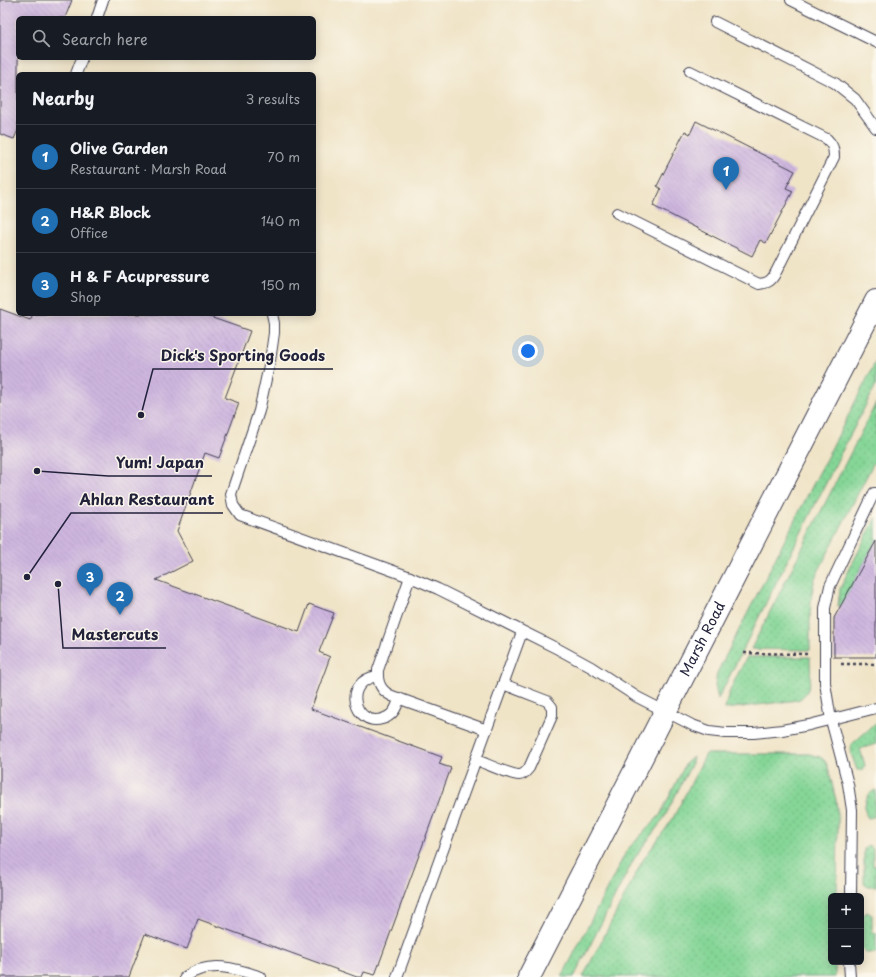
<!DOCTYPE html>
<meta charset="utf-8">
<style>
:root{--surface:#171b24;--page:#20242c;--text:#f1f3f6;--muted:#9ea1a6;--line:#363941;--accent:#1f6fb2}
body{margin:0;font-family:"Playpen Sans",sans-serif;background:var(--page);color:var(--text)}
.controls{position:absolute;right:12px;bottom:12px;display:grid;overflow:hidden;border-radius:6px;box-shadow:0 2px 10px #0003}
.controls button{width:36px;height:36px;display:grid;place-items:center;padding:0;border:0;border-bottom:1px solid var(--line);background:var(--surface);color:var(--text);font:20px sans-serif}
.you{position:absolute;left:528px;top:351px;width:14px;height:14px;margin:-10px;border:3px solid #fff;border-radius:50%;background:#1a73e8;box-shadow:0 0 0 6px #1a73e833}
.badge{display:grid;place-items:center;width:26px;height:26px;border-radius:50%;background:var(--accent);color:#fff;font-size:13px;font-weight:700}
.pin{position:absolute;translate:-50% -33px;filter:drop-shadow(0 1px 2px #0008)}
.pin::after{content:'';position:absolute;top:21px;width:14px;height:12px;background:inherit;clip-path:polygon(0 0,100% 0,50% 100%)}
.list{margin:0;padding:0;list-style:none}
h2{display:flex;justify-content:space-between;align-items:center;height:52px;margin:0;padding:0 16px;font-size:17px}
h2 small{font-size:13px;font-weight:400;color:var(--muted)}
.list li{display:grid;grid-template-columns:26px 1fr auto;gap:12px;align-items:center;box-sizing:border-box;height:64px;padding:0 16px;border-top:1px solid var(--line)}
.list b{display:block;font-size:15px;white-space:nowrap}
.list p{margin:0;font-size:13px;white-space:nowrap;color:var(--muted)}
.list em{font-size:13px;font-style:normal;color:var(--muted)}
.icon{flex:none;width:22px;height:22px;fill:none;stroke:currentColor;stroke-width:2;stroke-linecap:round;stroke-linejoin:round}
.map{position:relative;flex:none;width:876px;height:977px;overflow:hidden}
.search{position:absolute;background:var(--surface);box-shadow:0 2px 10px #0003;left:16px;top:16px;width:300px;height:44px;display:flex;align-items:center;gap:10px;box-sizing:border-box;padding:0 14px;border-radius:6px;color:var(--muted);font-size:15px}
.panel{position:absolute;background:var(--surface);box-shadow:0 2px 10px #0003;left:16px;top:72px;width:300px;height:244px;border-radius:6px}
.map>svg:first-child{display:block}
.grass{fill:url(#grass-dots);stroke:#547c69}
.building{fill:url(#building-back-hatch)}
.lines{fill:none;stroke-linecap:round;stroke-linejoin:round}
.lane-casing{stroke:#413f50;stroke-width:12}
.secondary-casing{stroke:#413f50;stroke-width:24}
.path{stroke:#413f50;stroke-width:2.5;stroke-dasharray:3 3;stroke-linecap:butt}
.lane{stroke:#fff;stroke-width:10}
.secondary{stroke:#fff;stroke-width:22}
.labels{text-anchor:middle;stroke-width:3;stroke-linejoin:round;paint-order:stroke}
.street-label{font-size:14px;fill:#22223b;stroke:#fbf7ec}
.leader{fill:none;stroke:#22223b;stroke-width:1.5}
.callout-dot{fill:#22223b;stroke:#fbf7ec;stroke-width:1.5}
.callout-label{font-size:15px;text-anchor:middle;font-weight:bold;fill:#22223b;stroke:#fbf7ec;stroke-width:3;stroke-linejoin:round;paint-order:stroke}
</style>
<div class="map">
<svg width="876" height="977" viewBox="0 0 876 977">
<defs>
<pattern id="grass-dots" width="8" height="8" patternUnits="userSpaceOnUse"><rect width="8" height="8" fill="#85d697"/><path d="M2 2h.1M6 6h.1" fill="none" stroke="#73b783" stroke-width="1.8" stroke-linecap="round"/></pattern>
<pattern id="building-back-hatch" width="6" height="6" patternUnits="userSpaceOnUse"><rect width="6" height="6" fill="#ceb6df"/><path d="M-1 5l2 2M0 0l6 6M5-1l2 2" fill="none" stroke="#b19cc0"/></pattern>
</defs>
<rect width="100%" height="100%" fill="#fbf7ec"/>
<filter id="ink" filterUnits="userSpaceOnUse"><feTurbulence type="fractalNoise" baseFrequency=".025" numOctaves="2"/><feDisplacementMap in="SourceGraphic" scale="8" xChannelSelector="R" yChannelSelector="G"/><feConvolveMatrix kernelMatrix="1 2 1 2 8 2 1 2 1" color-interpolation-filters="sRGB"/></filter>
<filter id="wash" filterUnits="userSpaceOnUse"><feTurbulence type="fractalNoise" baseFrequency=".012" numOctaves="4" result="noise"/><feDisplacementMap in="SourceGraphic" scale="16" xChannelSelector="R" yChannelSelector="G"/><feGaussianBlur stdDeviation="0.9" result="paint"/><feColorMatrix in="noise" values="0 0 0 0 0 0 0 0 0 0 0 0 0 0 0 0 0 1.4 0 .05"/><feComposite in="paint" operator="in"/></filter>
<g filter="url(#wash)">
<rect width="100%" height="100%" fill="#f0e4c7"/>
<g class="grass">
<path d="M876,361v24l-36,70 -122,244 -3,-13 2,-13z"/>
<path d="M876,403v55l-61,120c-6,23 -5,48 -5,72l-59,-1z"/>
<path d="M876,517v24l-35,65h-3l2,-17 4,-9z"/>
<path d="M747,657h63c0,16 4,34 -12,43l-73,9c3,-19 13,-35 22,-52z"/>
<path d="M876,723v21l-16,5 5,16 -1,3 -2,2h-5l-6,-17v-8z"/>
<path d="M706,754h103l11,3 5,4 3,6 8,33 2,20 -1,76h-6v66h4v15h-252l60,-117 29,-40z"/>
<path d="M693,757l-1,6 -28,55 -30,41 -60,118h-12l65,-127 33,-35 26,-52z"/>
<path d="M876,790l-2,27 -6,1c-6,-8 -3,-25 8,-28z"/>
<path d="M869,845l4,4v17h3v20h-8l-4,-3v-34z"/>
<path d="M867,912l5,3v18h4v20h-10l-4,-4 1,-34z"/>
</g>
<g id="blocks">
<g class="building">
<path d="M0,0h72l-7,18h-47v112l-4,9 -14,-5z"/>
<path d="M696,121l99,50 -9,17 7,3 -27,52 -6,-3 -8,16 -99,-50 8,-17 -4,-3 28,-55 5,3z"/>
<path d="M0,309l30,11 3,-6h168l49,17 -25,67 14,5 -20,55 -14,-5 -28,78 16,30 -37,19 143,52 10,-28 25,9 -15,39 11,5 -19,52 131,48 -3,7 12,4 -76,207 -11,-3 -2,5h-5l-159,-58 -11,30 -42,-15 -16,43h-129z"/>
<path d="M876,541v116h-42v-39z"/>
</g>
</g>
</g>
<g filter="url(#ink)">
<use href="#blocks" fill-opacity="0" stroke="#413f50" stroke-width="1"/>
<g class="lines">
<defs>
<g id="lane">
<path d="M791,0l85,42"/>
<path d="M97,18l6,-18"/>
<path d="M715,22l120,61 20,16 21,29"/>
<path d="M76,74l6,-16"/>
<path d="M617,213l142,71c9,-1 12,-3 16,-10l59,-117c0,-8 -1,-12 -7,-18l-137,-68"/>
<path d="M272,314l2,9v10l-4,28 -11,50 -28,83 2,11 7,10 170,62 28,12 120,60 33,18 46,30 55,28 17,6 17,2h28l28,-3 27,-5 67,-17"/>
<path d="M410,577l-32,93c-1,13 3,21 14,26l95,34"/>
<path d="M377,676c-36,6 -22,51 5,43 11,-3 15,-11 17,-21"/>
<path d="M476,760c9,3 34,15 43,15 4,0 7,-3 10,-7l23,-52v-9l-5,-6 -44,-17"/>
<path d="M851,896l1,-86 -4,-26 -17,-64 -6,-37v-75l5,-22 44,-93h2"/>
<path d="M849,962l1,15"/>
<path d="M185,977c24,-17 51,-9 76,0"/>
<path d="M397,977l125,-345"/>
</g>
<g id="secondary">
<path id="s1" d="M529,977l347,-676"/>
</g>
</defs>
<use href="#lane" class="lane-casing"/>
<use href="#secondary" class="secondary-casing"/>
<g class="path">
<path d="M744,653l65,1"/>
<path d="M841,664h35"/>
</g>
<use href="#lane" class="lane"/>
<use href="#secondary" class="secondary"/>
</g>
</g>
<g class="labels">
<g class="street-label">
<text dy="5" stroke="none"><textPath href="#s1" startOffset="380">Marsh Road</textPath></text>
</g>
</g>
<path class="leader" d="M141 415L153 369H333M37 471L108 476H212M27 577L71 513H223M58 584L63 648H166"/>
<g class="callout-dot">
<circle cx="141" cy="415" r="4"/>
<circle cx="37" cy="471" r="4"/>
<circle cx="27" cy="577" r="4"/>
<circle cx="58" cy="584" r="4"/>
</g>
<g class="callout-label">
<text x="243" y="361">Dick's Sporting Goods</text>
<text x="160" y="468">Yum! Japan</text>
<text x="147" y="505">Ahlan Restaurant</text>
<text x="115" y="640">Mastercuts</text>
</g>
</svg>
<div class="controls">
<button>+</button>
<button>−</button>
</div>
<div class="you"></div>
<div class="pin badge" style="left:726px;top:190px">1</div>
<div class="pin badge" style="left:120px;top:615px">2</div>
<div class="pin badge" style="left:90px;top:596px">3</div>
<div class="search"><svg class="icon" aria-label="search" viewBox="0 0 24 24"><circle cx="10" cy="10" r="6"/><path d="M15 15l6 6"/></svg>Search here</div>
<section class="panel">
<h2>Nearby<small>3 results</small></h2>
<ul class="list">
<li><span class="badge">1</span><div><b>Olive Garden</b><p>Restaurant · Marsh Road</p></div><em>70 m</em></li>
<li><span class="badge">2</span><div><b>H&amp;R Block</b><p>Office</p></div><em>140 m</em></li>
<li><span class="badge">3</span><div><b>H &amp; F Acupressure</b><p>Shop</p></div><em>150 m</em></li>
</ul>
</section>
</div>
